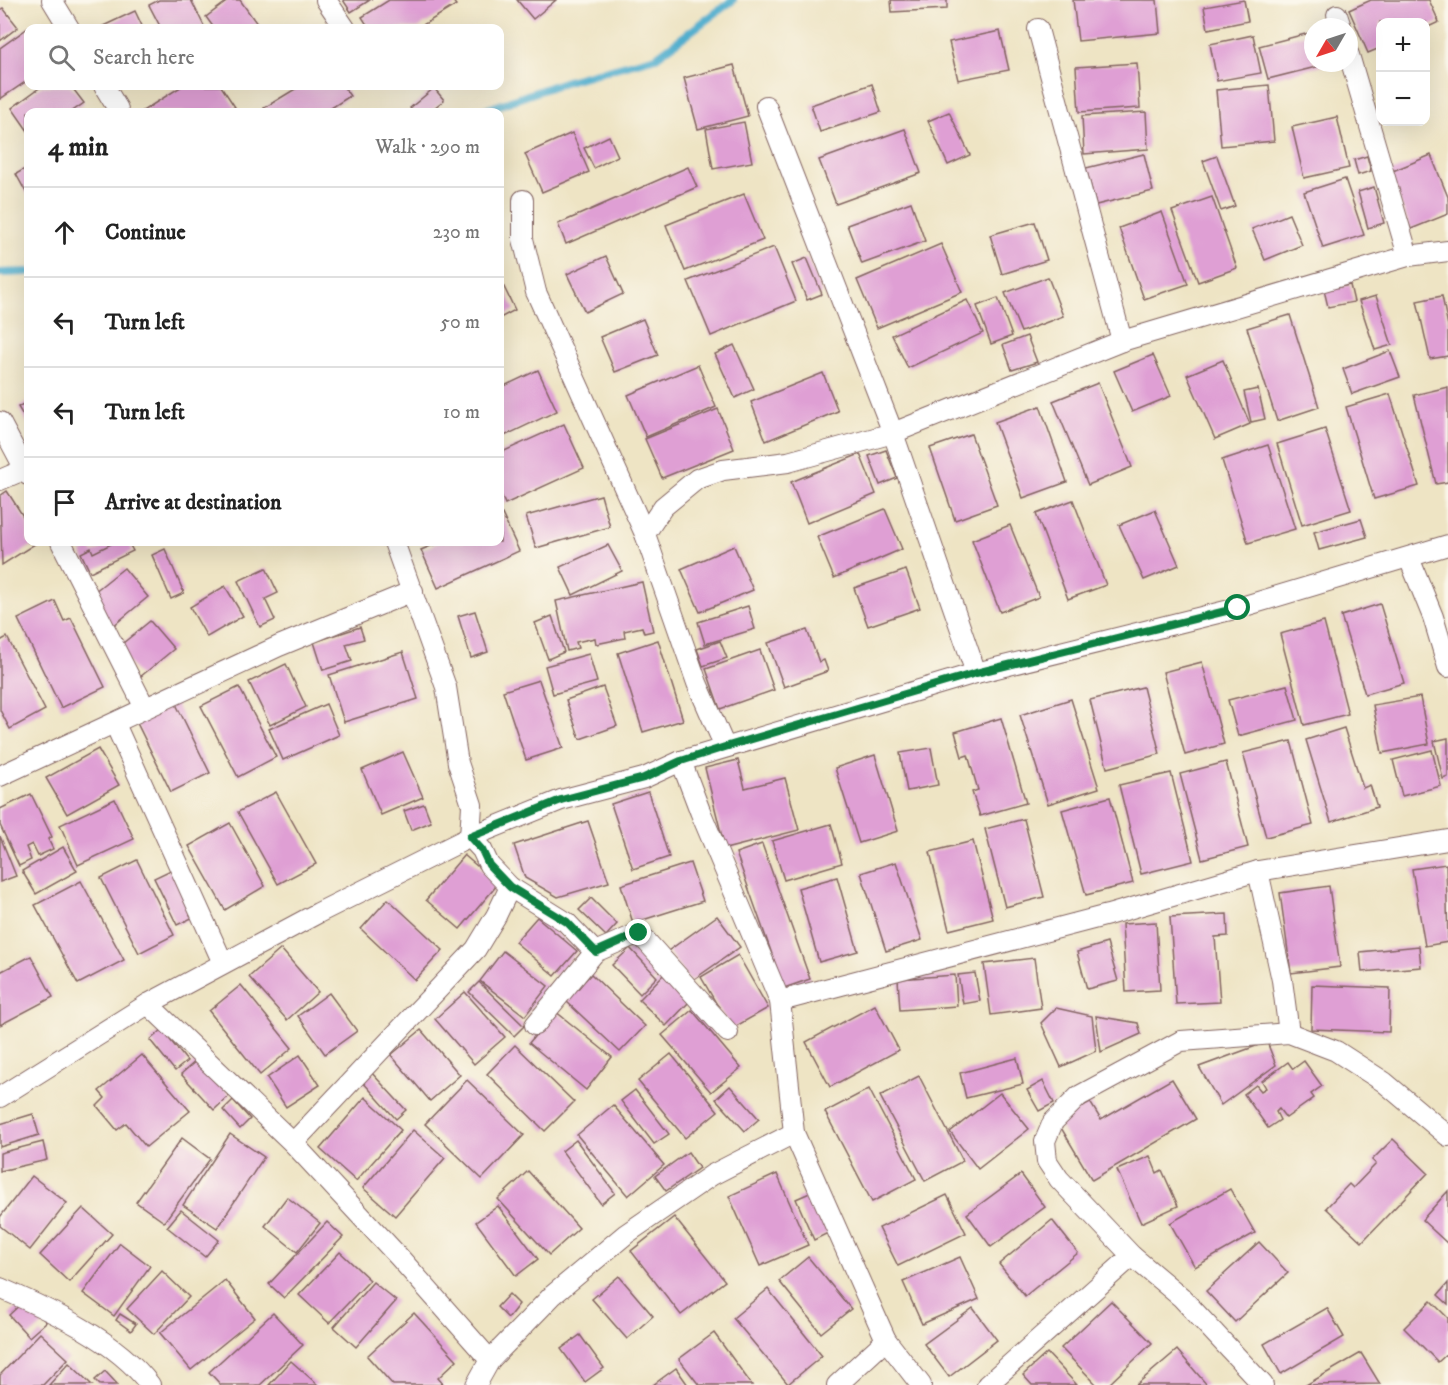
<!DOCTYPE html>
<meta charset="utf-8">
<style>
:root{--surface:#fff;--page:#f2f2f2;--text:#222;--muted:#767676;--line:#e0e0e0}
body{margin:0;font-family:"IM FELL DW Pica",serif;background:var(--page);color:var(--text)}
.controls{position:absolute;right:18px;top:18px;display:grid;overflow:hidden;border-radius:12px;box-shadow:0 6px 24px #0002}
.controls button{width:54px;height:54px;display:grid;place-items:center;padding:0;border:0;border-bottom:2px solid var(--line);background:var(--surface);color:var(--text);font:30px sans-serif}
.compass{position:absolute;left:1304px;top:18px;width:54px;height:54px;border-radius:50%;background:var(--surface);box-shadow:0 6px 24px #0002;rotate:231deg}
.stop{position:absolute;width:18px;height:18px;margin:-14px;border:4px solid #0b8043;border-radius:50%;background:#fff}
.stop.end{background:#0b8043;border-color:#fff;box-shadow:0 2px 6px #0008}
.list{margin:0;padding:0;list-style:none}
h2{display:flex;justify-content:space-between;align-items:center;height:78px;margin:0;padding:0 24px;font-size:26px}
h2 small{font-size:20px;font-weight:400;color:var(--muted)}
.list li{display:grid;grid-template-columns:39px 1fr auto;gap:18px;align-items:center;box-sizing:border-box;height:90px;padding:0 24px;border-top:2px solid var(--line)}
.list b{display:block;font-size:22px;white-space:nowrap}
.list em{font-size:20px;font-style:normal;color:var(--muted)}
.icon{flex:none;width:33px;height:33px;fill:none;stroke:currentColor;stroke-width:2;stroke-linecap:round;stroke-linejoin:round}
.map{position:relative;flex:none;width:1448px;height:1385px;overflow:hidden}
.search{position:absolute;background:var(--surface);box-shadow:0 6px 24px #0002;left:24px;top:24px;width:480px;height:66px;display:flex;align-items:center;gap:15px;box-sizing:border-box;padding:0 21px;border-radius:12px;color:var(--muted);font-size:22px}
.panel{position:absolute;background:var(--surface);box-shadow:0 6px 24px #0002;left:24px;top:108px;width:480px;height:438px;border-radius:12px}
.map>svg:first-child{display:block}
.lines{fill:none;stroke-linecap:round;stroke-linejoin:round}
.stream{stroke:#4fadcd;stroke-width:8}
.building{fill:#df9fd4}
.street-casing{stroke:#836461;stroke-width:22}
.street{stroke:#fff;stroke-width:20}
.route{stroke:#0b8043;stroke-width:8}
</style>
<div class="map">
<svg width="1448" height="1385" viewBox="0 0 1448 1385">
<rect width="100%" height="100%" fill="#fbf7ec"/>
<filter id="ink" filterUnits="userSpaceOnUse"><feTurbulence type="fractalNoise" baseFrequency=".0167" numOctaves="2"/><feDisplacementMap in="SourceGraphic" scale="12" xChannelSelector="R" yChannelSelector="G"/><feConvolveMatrix kernelMatrix="1 2 1 2 8 2 1 2 1" color-interpolation-filters="sRGB"/></filter>
<filter id="wash" filterUnits="userSpaceOnUse"><feTurbulence type="fractalNoise" baseFrequency=".008" numOctaves="4" result="noise"/><feDisplacementMap in="SourceGraphic" scale="24" xChannelSelector="R" yChannelSelector="G"/><feGaussianBlur stdDeviation="1.35" result="paint"/><feColorMatrix in="noise" values="0 0 0 0 0 0 0 0 0 0 0 0 0 0 0 0 0 1.4 0 .05"/><feComposite in="paint" operator="in"/></filter>
<g filter="url(#wash)">
<rect width="100%" height="100%" fill="#eee4c4"/>
<g class="lines">
<g class="stream">
<path d="M480,112l87,-31 89,-24 77,-57"/>
<path d="M0,273l28,-1"/>
</g>
</g>
<g id="blocks">
<g class="building">
<path d="M159,0h32l14,28h-44l-12,-23z"/>
<path d="M229,0h11l20,28h-46l-8,-11z"/>
<path d="M343,0h27l-19,12z"/>
<path d="M389,0h63l4,5 -38,23h-49l-7,-11z"/>
<path d="M517,0h39l-23,19z"/>
<path d="M891,0h56v9l-55,3z"/>
<path d="M1073,0h84l3,33 -82,8z"/>
<path d="M1244,0l4,21 -40,8 -4,-22z"/>
<path d="M1371,0h58l10,22 -13,6v-6h-46v26l-12,5 -19,-43z"/>
<path d="M3,8l15,19 -18,14v-31z"/>
<path d="M135,11l8,17h-44z"/>
<path d="M28,28v52l-28,19v-51z"/>
<path d="M1000,31l9,39 -51,10 -9,-38z"/>
<path d="M1313,32v31l15,1 -60,15 -9,-33z"/>
<path d="M1253,35l8,38 -44,8 -7,-37z"/>
<path d="M1137,63l3,45 -61,4 -3,-45z"/>
<path d="M734,65l14,51 -50,13 -14,-51z"/>
<path d="M872,84l9,28 -61,20 -9,-27z"/>
<path d="M1269,85l5,56 -53,5 -5,-56z"/>
<path d="M42,86h29l13,17 -13,9h-43v19l-16,-23z"/>
<path d="M182,86h39l14,21 -8,5h-86z"/>
<path d="M300,86h43l7,10 -25,16h-58l-3,-4z"/>
<path d="M434,88l10,12 -15,12h-15l-4,-4z"/>
<path d="M949,112l21,43 -22,10 -20,-44z"/>
<path d="M1146,112l2,37 -64,5 -2,-38z"/>
<path d="M1337,117l12,51 -45,10 -12,-51z"/>
<path d="M744,122l8,40 -39,7 -7,-40z"/>
<path d="M905,129l16,44 -85,31 -17,-44z"/>
<path d="M572,133l17,39 -47,20 -17,-38z"/>
<path d="M609,136l9,20 -24,12 -10,-20z"/>
<path d="M1144,154l9,37 -57,14 -10,-37z"/>
<path d="M1431,155l17,42v17l-37,15 -23,-56z"/>
<path d="M1217,156l18,50 -14,5 -18,-50z"/>
<path d="M1367,156l4,15 -13,4 -4,-15z"/>
<path d="M28,167v29l-12,-22z"/>
<path d="M688,167l9,20 -131,57 -8,-20z"/>
<path d="M1345,179l19,56 -41,13 -19,-56z"/>
<path d="M1374,187l10,36 -16,5 -10,-36z"/>
<path d="M744,194l19,46 -78,31 -19,-46z"/>
<path d="M1212,197l25,71 -39,14 -26,-71z"/>
<path d="M911,202l14,39 -63,23 -15,-39z"/>
<path d="M1162,212l26,72 -44,15 -25,-71z"/>
<path d="M1289,214l13,31 -37,15 -13,-31z"/>
<path d="M1035,222l12,38 -45,14 -12,-39z"/>
<path d="M941,244l21,48 -85,36 -20,-48z"/>
<path d="M774,247l22,54 -85,35 -23,-55z"/>
<path d="M606,256l17,38 -38,18 -18,-38z"/>
<path d="M807,258l15,36 -15,6 -15,-36z"/>
<path d="M1048,277l15,39 -42,16 -16,-39z"/>
<path d="M503,285l12,25 -15,8v-31z"/>
<path d="M1350,285l4,17 -26,5 -4,-17z"/>
<path d="M1376,296l16,49 -17,5 -16,-49z"/>
<path d="M1442,296l6,30v30l-18,3 -13,-58z"/>
<path d="M998,298l14,38 -21,8 -14,-38z"/>
<path d="M967,300l16,33 -75,35 -16,-33z"/>
<path d="M1290,315l29,92 -42,14 -30,-93z"/>
<path d="M643,319l15,36 -43,17 -15,-35z"/>
<path d="M1027,336l10,26 -25,8 -9,-25z"/>
<path d="M734,345l20,44 -19,9 -20,-44z"/>
<path d="M1390,351l10,26 -48,17 -9,-25z"/>
<path d="M1153,355l18,41 -39,16 -18,-41z"/>
<path d="M1223,360l27,64 -35,15 -28,-64z"/>
<path d="M698,365l18,42 -70,30 -18,-42z"/>
<path d="M538,370l19,41 -57,27v-50z"/>
<path d="M823,373l15,38 -72,30 -15,-39z"/>
<path d="M1098,383l34,84 -44,18 -35,-84z"/>
<path d="M1448,387v95l-12,2 -22,-89z"/>
<path d="M1258,389l7,30 -14,3 -7,-30z"/>
<path d="M1390,394l29,92 -45,13 -28,-92z"/>
<path d="M28,401v23l-10,-17z"/>
<path d="M1040,406l27,76 -44,16 -28,-76z"/>
<path d="M718,409l16,40 -72,29 -17,-39z"/>
<path d="M564,424l20,44 -79,36 -5,-12v-39z"/>
<path d="M1325,429l26,81 -49,15 -25,-81z"/>
<path d="M971,434l26,71 -42,15 -25,-72z"/>
<path d="M1268,445l27,84 -47,14 -26,-83z"/>
<path d="M886,450l11,28 -17,7 -11,-29z"/>
<path d="M860,454l16,40 -69,29 -16,-41z"/>
<path d="M7,491l21,33v18h10l-36,23 -2,-69z"/>
<path d="M601,495l9,32 -74,21 -10,-32z"/>
<path d="M1073,500l33,85 -38,14 -32,-85z"/>
<path d="M885,509l17,40 -68,29 -17,-41z"/>
<path d="M1155,510l24,55 -35,15 -25,-55z"/>
<path d="M502,514l17,37 -81,37 -17,-38 19,-8h60v-27z"/>
<path d="M1361,519l6,18 -48,13 -5,-18z"/>
<path d="M1010,525l29,72 -39,15 -28,-72z"/>
<path d="M115,542h13l5,9 -43,21 -9,-19 10,-5 2,5z"/>
<path d="M608,545l14,26 -49,24 -13,-28z"/>
<path d="M734,546l19,44 -53,22 -19,-43z"/>
<path d="M165,549l19,44 -13,6 -19,-44z"/>
<path d="M124,568l24,29 -35,29 -24,-30z"/>
<path d="M266,568l12,25 -13,6 10,21 -15,7 -22,-46z"/>
<path d="M906,570l14,38 -52,18 -14,-38z"/>
<path d="M642,582l11,49 -9,2 -2,-6 -18,4 1,7 -29,6 -1,-6 -19,4 2,6 -11,3 -11,-50z"/>
<path d="M225,586l18,30 -36,21 -17,-30z"/>
<path d="M55,601l9,20 7,-3 34,69 -44,21 -43,-89z"/>
<path d="M1380,604l24,79 -39,11 -24,-78z"/>
<path d="M748,606l7,23 -50,15 -7,-22z"/>
<path d="M475,611l13,41 -17,6 -13,-42z"/>
<path d="M552,616l12,36 -16,7 -13,-36z"/>
<path d="M150,621l24,28 -34,28 -23,-29z"/>
<path d="M1324,622l24,92 -44,11 -24,-91z"/>
<path d="M360,627l4,12 -18,5 6,17 -29,9 -9,-28z"/>
<path d="M807,630l12,32 5,-2 4,11 -44,16 -16,-44z"/>
<path d="M7,637l38,73 -35,19 -10,-19v-69z"/>
<path d="M658,640l25,80 -40,12 -25,-79z"/>
<path d="M720,641l7,17 -24,8 -6,-17z"/>
<path d="M760,650l14,40 -54,19 -14,-40z"/>
<path d="M403,652l15,47 -74,23 -15,-47z"/>
<path d="M589,654l8,28 -44,12 -8,-28z"/>
<path d="M1202,662l22,82 -39,11 -22,-83z"/>
<path d="M286,664l20,43 -36,18 -21,-43z"/>
<path d="M539,680l24,68 -37,12 -23,-69z"/>
<path d="M1287,685l10,35 -59,16 -10,-36z"/>
<path d="M239,687l37,70 -38,20 -37,-71z"/>
<path d="M603,687l14,39 -37,13 -14,-39z"/>
<path d="M1143,687l17,67 -53,14 -17,-68z"/>
<path d="M1420,697l9,47 -47,9 -9,-48z"/>
<path d="M1071,699l28,89 -51,16 -28,-89z"/>
<path d="M174,700l36,73 -39,19 -36,-73z"/>
<path d="M326,704l13,31 -56,25 -14,-31z"/>
<path d="M1001,718l25,85 -46,13 -8,-24 6,-2 -10,-35 -6,2 -7,-25z"/>
<path d="M1344,728l19,60 7,-3 7,22 -46,15 -25,-82z"/>
<path d="M1448,738v39l-5,2 -9,-38z"/>
<path d="M1291,741l22,84 -47,12 -23,-84z"/>
<path d="M931,748l7,37 -31,6 -7,-38z"/>
<path d="M98,749l21,36 -52,29 -21,-36z"/>
<path d="M1432,750l9,36 -39,10 -9,-36z"/>
<path d="M403,752l20,45 -42,18 -19,-45z"/>
<path d="M875,755l23,76 -39,12 -24,-75z"/>
<path d="M738,760l7,28 40,-10 14,52 -74,19 -20,-81z"/>
<path d="M1226,762l22,85 -46,12 -22,-85z"/>
<path d="M1171,773l22,88 -52,13 -22,-89z"/>
<path d="M276,792l40,72 -38,20 -40,-72z"/>
<path d="M648,792l21,65 -36,12 -22,-65z"/>
<path d="M31,794l21,43 -4,2 5,10 -15,7 -6,-12 -6,3 5,13 -12,6 -19,-41v-16z"/>
<path d="M1110,797l23,86 -47,12 -24,-85z"/>
<path d="M115,799l19,40 -56,26 -18,-40z"/>
<path d="M424,804l7,18 -20,8 -7,-19z"/>
<path d="M1024,819l20,78 -39,10 -20,-78z"/>
<path d="M588,821l21,61 -51,15 -33,-19 -11,-33z"/>
<path d="M230,823l35,63 -40,24 -36,-64z"/>
<path d="M831,824l11,39 -58,17 -12,-39z"/>
<path d="M0,836l16,40 -16,6z"/>
<path d="M973,841l20,78 -44,11 -19,-78z"/>
<path d="M762,844l48,135 -26,9 -48,-135z"/>
<path d="M63,847l14,24 -41,23 -14,-23z"/>
<path d="M464,855l34,29 -38,45 -34,-29z"/>
<path d="M137,860l37,75 -35,18 -38,-75z"/>
<path d="M896,862l26,78 -36,11 -25,-78z"/>
<path d="M690,863l13,38 -70,22 -12,-38z"/>
<path d="M1446,864l2,78 -23,4 -13,-77z"/>
<path d="M175,868l23,47 -21,10 -23,-47z"/>
<path d="M837,877l21,74 -39,11 -21,-74z"/>
<path d="M81,881l43,79 -46,24 -43,-79z"/>
<path d="M1329,886l11,81 -49,6 -11,-80z"/>
<path d="M591,898l26,26 -11,12 -27,-26z"/>
<path d="M388,899l55,51 -28,30 -54,-51z"/>
<path d="M1227,914l1,22 -13,1 5,65 -44,2 -6,-87z"/>
<path d="M717,916l23,31 -50,35 -22,-31z"/>
<path d="M537,917l40,34 -22,25 -40,-34z"/>
<path d="M1156,922l4,68 -34,2 -4,-68z"/>
<path d="M1107,943l11,38 -31,8 -10,-37z"/>
<path d="M1419,946l2,21 -59,5 -2,-20z"/>
<path d="M630,948l27,29 -17,17 -28,-29z"/>
<path d="M281,949l37,43 -31,28 -38,-43z"/>
<path d="M503,951l45,35 -23,30 -45,-35z"/>
<path d="M738,955l30,53 -37,21 -30,-52z"/>
<path d="M31,956l22,41 -53,28v-53z"/>
<path d="M1034,958l7,50 -50,7 -7,-51z"/>
<path d="M975,973l5,28 -17,3 -5,-29z"/>
<path d="M591,974l54,52 -25,26 -54,-51z"/>
<path d="M663,975l27,26 -24,25 -27,-26z"/>
<path d="M955,975l2,31 -57,4 -2,-31z"/>
<path d="M479,982l45,44 -10,10 -45,-44z"/>
<path d="M241,985l51,63 -32,27 -51,-64z"/>
<path d="M1312,985l78,3 -1,44 -78,-3z"/>
<path d="M465,992l40,45 -31,27 -39,-45z"/>
<path d="M329,993l28,38 -32,23 -27,-38z"/>
<path d="M875,1005l24,45 -69,37 -24,-45z"/>
<path d="M1056,1008l36,8 4,35 -35,16 -20,-44z"/>
<path d="M692,1010l49,58 -30,24 -49,-57z"/>
<path d="M555,1011l57,46 -26,33 -57,-47z"/>
<path d="M1096,1016l42,7 3,11 -40,18z"/>
<path d="M162,1030l25,31 -12,10 -25,-31z"/>
<path d="M421,1030l39,45 -30,26 -39,-46z"/>
<path d="M1267,1042l9,23 -55,40 -22,-38z"/>
<path d="M515,1045l59,57 -29,29 -58,-57z"/>
<path d="M671,1054l47,57 -33,27 -47,-57z"/>
<path d="M142,1055l48,56 -44,36 -20,-24 -9,7 -20,-24 8,-8 -6,-7z"/>
<path d="M300,1055l20,30 -34,22 -19,-29z"/>
<path d="M1017,1058l6,26 -57,14 -6,-25z"/>
<path d="M197,1060l33,35 -16,15 -33,-36z"/>
<path d="M1304,1061l18,25 -11,8 3,4 -28,20 -7,-9 -3,3 4,8 -12,8 -24,-34 12,-9 5,6 5,-3 -4,-7 26,-19 5,7z"/>
<path d="M370,1071l36,39 -10,9 -35,-39z"/>
<path d="M919,1076l44,85 -38,20 -45,-85z"/>
<path d="M1172,1079l24,40 -104,61 -35,-59 33,-19 11,18z"/>
<path d="M467,1080l57,55 -42,44 -57,-55z"/>
<path d="M1043,1081l11,22 -15,8 -12,-21z"/>
<path d="M730,1086l29,33 -14,12 -29,-32z"/>
<path d="M869,1089l47,90 -44,23 -47,-90z"/>
<path d="M635,1090l34,44 -15,10 -33,-43z"/>
<path d="M1000,1093l29,36 -51,40 -28,-37z"/>
<path d="M365,1097l36,33 -45,51 -36,-32z"/>
<path d="M233,1100l17,19 -10,10 -17,-19z"/>
<path d="M613,1105l51,60 -36,31 -51,-61z"/>
<path d="M33,1114l6,21 -39,12v-23z"/>
<path d="M413,1130l32,28 -50,58 -32,-28z"/>
<path d="M230,1134l34,23 -47,71 -34,-23z"/>
<path d="M182,1138l28,21 -46,63 -28,-20z"/>
<path d="M1393,1139l35,34 -66,69 -36,-34 23,-24 4,4 23,-24 -4,-4z"/>
<path d="M576,1140l39,53 -14,11 -39,-53z"/>
<path d="M43,1142l4,18 -47,11v-18z"/>
<path d="M688,1152l11,16 -33,23 -11,-15z"/>
<path d="M1150,1156l7,17 5,-3 16,36 -37,17 -24,-53z"/>
<path d="M528,1171l51,57 -30,27 -51,-56z"/>
<path d="M777,1174l31,71 -48,21 -31,-70z"/>
<path d="M1021,1174l24,33 -54,40 -24,-33z"/>
<path d="M32,1176l35,27 -37,47 -30,-24v-9z"/>
<path d="M1230,1189l25,44 -60,34 -25,-44z"/>
<path d="M1448,1191v53l-26,-24z"/>
<path d="M812,1192l18,40 -16,8 -18,-41z"/>
<path d="M947,1195l19,38 -68,33 -19,-38z"/>
<path d="M287,1197l33,26 -23,29 -32,-26z"/>
<path d="M498,1206l40,53 -22,17 -40,-54z"/>
<path d="M83,1208l29,26 -43,48 -29,-27z"/>
<path d="M181,1210l38,30 -14,17 -38,-30z"/>
<path d="M674,1217l51,64 -44,34 -50,-64z"/>
<path d="M1052,1220l26,33 -53,43 -26,-32z"/>
<path d="M327,1222l16,15 -59,61 -15,-14z"/>
<path d="M1259,1242l29,31 -53,49 -29,-31z"/>
<path d="M120,1243l30,23 -36,50 -31,-23z"/>
<path d="M340,1252l30,28 -41,43 -30,-28z"/>
<path d="M808,1257l43,52 -30,24 -42,-52z"/>
<path d="M960,1257l19,42 -57,25 -19,-42z"/>
<path d="M162,1271l27,26 -35,37 -27,-25z"/>
<path d="M619,1276l34,40 -26,23 -35,-40z"/>
<path d="M225,1280l30,38 -64,52 -31,-37z"/>
<path d="M373,1282l23,19 -40,46 -22,-20z"/>
<path d="M1448,1283v21l-10,-9z"/>
<path d="M768,1289l54,67 -34,28 -55,-66z"/>
<path d="M509,1294l10,10 -11,14 -11,-11z"/>
<path d="M25,1300l21,22 -17,15 -20,-22z"/>
<path d="M1111,1301l41,42 -44,42h-11l-36,-37z"/>
<path d="M1431,1301l17,17v35l-10,9 -34,-34z"/>
<path d="M973,1308l24,32 -48,37 -25,-33z"/>
<path d="M1327,1308l17,29 -63,37 -17,-30z"/>
<path d="M273,1313l30,32 -43,40h-39l-12,-13z"/>
<path d="M414,1313l43,47 -19,18 6,7h-51l-26,-29z"/>
<path d="M120,1314l16,10 -5,7 -15,-11z"/>
<path d="M40,1333l28,26 -25,26h-43v-10z"/>
<path d="M714,1333l38,52h-53l-20,-26z"/>
<path d="M580,1335l24,33 -19,14 -24,-33z"/>
<path d="M1177,1350l30,35h-71z"/>
<path d="M1047,1353l30,32h-45l-9,-10z"/>
<path d="M1361,1353l19,31 -74,1z"/>
<path d="M291,1361l27,24h-49z"/>
<path d="M69,1363l23,22h-43z"/>
<path d="M676,1368l12,17h-35z"/>
<path d="M105,1371l13,14h-18l-5,-5z"/>
</g>
</g>
</g>
<g filter="url(#ink)">
<use href="#blocks" fill-opacity="0" stroke="#836461" stroke-width="1.5"/>
<g class="lines">
<defs>
<g id="street">
<path d="M52,0l17,28"/>
<path d="M326,0l19,28"/>
<path d="M1337,15l4,12"/>
<path d="M1038,29l84,312"/>
<path d="M1349,55l59,201"/>
<path d="M104,86l14,23"/>
<path d="M766,106l127,327 83,240"/>
<path d="M523,200v39l13,53 109,242 52,149 28,64"/>
<path d="M0,422l28,53"/>
<path d="M0,480l28,-12"/>
<path d="M645,534l18,-27 34,-28 26,-9 65,-8 105,-29 229,-92 286,-85 40,-5"/>
<path d="M61,542l84,166"/>
<path d="M394,542l52,145 12,76 14,42 -2,32 12,13 7,15 21,22 56,35 29,30 44,-19 89,99"/>
<path d="M1409,558l24,59 15,50"/>
<path d="M115,724l108,239"/>
<path d="M681,761l295,-88 262,-65 210,-63"/>
<path d="M0,776l279,-130 134,-55"/>
<path d="M1258,871l24,109 7,53"/>
<path d="M780,1001l328,-86 150,-44 190,-31"/>
<path d="M148,1004l145,139 106,114 91,103"/>
<path d="M535,1025l60,-73"/>
<path d="M0,1097l148,-93 170,-91 152,-76 91,-37 83,-22 37,-17 19,50 80,190 14,132 92,207 -49,45"/>
<path d="M293,1143l183,-194 20,-33 14,-29"/>
<path d="M0,1288c50,22 117,52 150,97"/>
<path d="M886,1340l35,45"/>
<path d="M476,1385l14,-25 63,-65 73,-61 86,-59 82,-42"/>
<path d="M987,1385l145,-129"/>
<path d="M1263,1385l-82,-88 -49,-41 -73,-77 -12,-18 -2,-20 8,-19 26,-26 102,-55 108,-8 47,18 48,31 64,54"/>
</g>
</defs>
<use href="#street" class="street-casing"/>
<use href="#street" class="street"/>
</g>
</g>
<g class="lines" filter="url(#ink)">
<path class="route" d="M639,933l-43,19 -29,-30 -57,-35 -21,-22 -7,-15 -12,-13 91,-37 83,-22 37,-17 44,-14 251,-74 262,-65"/>
</g>
</svg>
<div class="controls">
<button>+</button>
<button>−</button>
</div>
<svg class="compass" viewBox="-18 -18 36 36"><path d="M0-13l5 13h-10z" fill="#e53935"/><path d="M0 13l5-13h-10z" fill="#767676"/></svg>
<div class="stop" style="left:1238px;top:608px"></div>
<div class="stop end" style="left:639px;top:933px"></div>
<div class="search"><svg class="icon" aria-label="search" viewBox="0 0 24 24"><circle cx="10" cy="10" r="6"/><path d="M15 15l6 6"/></svg>Search here</div>
<section class="panel">
<h2>4 min<small>Walk · 290 m</small></h2>
<ul class="list">
<li><svg class="icon" aria-label="ahead" viewBox="0 0 24 24"><path d="M12 20V5M6 11l6-6 6 6"/></svg><div><b>Continue</b></div><em>230 m</em></li>
<li><svg class="icon" aria-label="left" viewBox="0 0 24 24"><path d="M17 20v-9H6M10 6l-5 5 5 5"/></svg><div><b>Turn left</b></div><em>50 m</em></li>
<li><svg class="icon" aria-label="left" viewBox="0 0 24 24"><path d="M17 20v-9H6M10 6l-5 5 5 5"/></svg><div><b>Turn left</b></div><em>10 m</em></li>
<li><svg class="icon" aria-label="arrive" viewBox="0 0 24 24"><path d="M6 21V4h12l-3 4 3 4H6"/></svg><div><b>Arrive at destination</b></div></li>
</ul>
</section>
</div>
